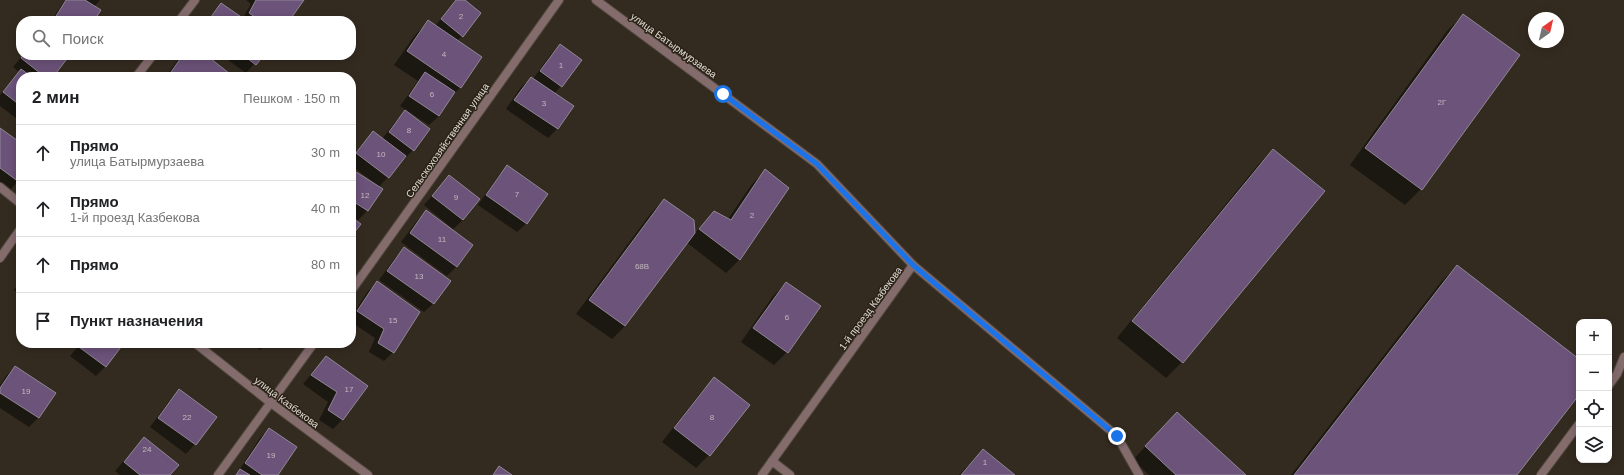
<!DOCTYPE html>
<html lang="ru">
<meta charset="utf-8">
<style>
:root{--surface:#fff;--page:#f2f2f2;--text:#202124;--muted:#757577;--line:#e0e0e0}
body{margin:0;font-family:Helvetica,sans-serif;background:var(--page);color:var(--text)}
.controls{position:absolute;right:12px;bottom:12px;display:grid;overflow:hidden;border-radius:8px;box-shadow:0 2px 10px #0003}
.controls button{width:36px;height:36px;display:grid;place-items:center;padding:0;border:0;border-bottom:1px solid var(--line);background:var(--surface);color:var(--text);font:20px sans-serif}
.compass{position:absolute;left:1528px;top:12px;width:36px;height:36px;border-radius:50%;background:var(--surface);box-shadow:0 2px 10px #0003;rotate:34deg}
.stop{position:absolute;width:12px;height:12px;margin:-9px;border:3px solid #1a73e8;border-radius:50%;background:#fff}
.stop.end{background:#1a73e8;border-color:#fff;box-shadow:0 1px 4px #0008}
.list{margin:0;padding:0;list-style:none}
h2{display:flex;justify-content:space-between;align-items:center;height:52px;margin:0;padding:0 16px;font-size:17px}
h2 small{font-size:13px;font-weight:400;color:var(--muted)}
.list li{display:grid;grid-template-columns:26px 1fr auto;gap:12px;align-items:center;box-sizing:border-box;height:56px;padding:0 16px;border-top:1px solid var(--line)}
.list b{display:block;font-size:15px;white-space:nowrap}
.list p{margin:0;font-size:13px;white-space:nowrap;color:var(--muted)}
.list em{font-size:13px;font-style:normal;color:var(--muted)}
.icon{flex:none;width:22px;height:22px;fill:none;stroke:currentColor;stroke-width:2;stroke-linecap:round;stroke-linejoin:round}
.map{position:relative;flex:none;width:1624px;height:475px;overflow:hidden}
.search{position:absolute;background:var(--surface);box-shadow:0 2px 10px #0003;left:16px;top:16px;width:340px;height:44px;display:flex;align-items:center;gap:10px;box-sizing:border-box;padding:0 14px;border-radius:16px;color:var(--muted);font-size:15px}
.panel{position:absolute;background:var(--surface);box-shadow:0 2px 10px #0003;left:16px;top:72px;width:340px;height:276px;border-radius:16px}
.map>svg:first-child{display:block}
.shadow{fill:#0007}
.building{fill:#6c537a;stroke:#908795}
.lines{fill:none;stroke-linecap:round;stroke-linejoin:round}
.minor-casing{stroke:#50473d;stroke-width:10}
.tertiary-casing{stroke:#50473d;stroke-width:10}
.minor{stroke:#846c6d;stroke-width:8}
.tertiary{stroke:#846c6d;stroke-width:8}
.route{stroke:#1a73e8;stroke-width:5}
.labels{text-anchor:middle;stroke-width:3;stroke-linejoin:round;paint-order:stroke}
.number-label{font-size:8px;fill:#c3b9be}
.street-label{font-size:10px;fill:#e0dbd4;stroke:#2a2216}
</style>
<div class="map">
<svg width="1624" height="475" viewBox="0 0 1624 475">
<rect width="100%" height="100%" fill="#342b20"/>
<g class="shadow">
<path d="M65,0h35l-6,7 -1,14h-42z"/>
<path d="M246,0h57l-16,21h-80l14,-17 21,15 9,-15z"/>
<path d="M457,0h6l-1,36 -5,5 24,16 -21,31 -10,10 -11,18 -10,9 -29,-19 18,-25 -24,-16 21,-30 13,-13 7,4z"/>
<path d="M1463,15l-42,174 -16,16 -55,-40 97,-134z"/>
<path d="M560,45l1,41 -7,8 18,13 -15,22 -9,9 -42,-29 15,-22 10,-9 2,1 18,-25z"/>
<path d="M23,55h46l-18,22h-30v45l-21,-16v-11l19,-23 -6,-5z"/>
<path d="M182,55h22l28,22h-67z"/>
<path d="M221,55h41l-16,18z"/>
<path d="M405,111l8,39 -9,9 -1,-1 -15,19 -10,11 3,2 -14,21 -9,9 -7,-5v-42l25,13 1,-1 -26,-20v-7l22,-26 9,7 14,-18z"/>
<path d="M0,129l21,16v33l-12,13 -9,-7z"/>
<path d="M1273,150l50,41 -141,171 -16,16 -49,-40 140,-172z"/>
<path d="M507,166l20,57 -10,9 -39,-27 20,-29z"/>
<path d="M765,171l23,18 -49,71 -13,13 -40,-31 -61,84 -13,13 -36,-25 75,-101 13,-13 30,34 20,-22 14,7 24,-35z"/>
<path d="M449,176l14,44 -10,9 -29,-24z"/>
<path d="M426,212l31,54 -10,10 -46,-34 16,-21z"/>
<path d="M404,248l30,55 -10,9 -45,-32 16,-22z"/>
<path d="M1457,266l122,95v32l-64,82h-224l150,-193z"/>
<path d="M21,280v16l-7,-6z"/>
<path d="M378,282l15,70 -9,9 -15,-9 6,-14 -24,-16v-5l17,-26z"/>
<path d="M786,283l33,24 -32,45 -13,13 -33,-23 32,-46z"/>
<path d="M81,343h42l-18,24 -9,9 -26,-20z"/>
<path d="M250,343h17l-7,7z"/>
<path d="M326,357l41,30 -25,33 -9,9 -14,-9 9,-18 -25,-18z"/>
<path d="M15,367l39,26 -16,25 -9,9 -29,-19v-23l6,-9z"/>
<path d="M714,379l-5,76 -13,13 -34,-26 39,-50z"/>
<path d="M179,390l36,27 -20,27 -9,10 -36,-27 20,-27z"/>
<path d="M1164,426l80,49h-95l-16,-15z"/>
<path d="M269,429l7,46h-40l24,-37z"/>
<path d="M144,438l25,37h-49l-5,-4z"/>
<path d="M983,450l31,25h-55z"/>
</g>
<g class="building">
<path d="M66,0h19l16,10 -7,11h-41z"/>
<path d="M256,0h48l-15,21h-28l-12,-8z"/>
<path d="M456,0h9l16,13 -18,24 -22,-18z"/>
<path d="M221,3l26,18h-39z"/>
<path d="M1463,14l57,41 -98,135 -57,-42z"/>
<path d="M428,20l54,37 -21,31 -54,-37z"/>
<path d="M560,44l22,16 -20,27 -22,-16z"/>
<path d="M23,55h47l-17,22h-8l-24,-19z"/>
<path d="M183,55h23l28,22h-56l-7,-5z"/>
<path d="M243,55h21l-8,10z"/>
<path d="M21,69l11,8h-11v29l-18,-14z"/>
<path d="M425,72l30,20 -16,24 -30,-20z"/>
<path d="M531,77l43,29 -16,23 -44,-29z"/>
<path d="M405,110l25,19 -16,22 -25,-19z"/>
<path d="M0,128l21,15v36l-2,3 -19,-14z"/>
<path d="M373,131l33,25 -17,22 -33,-25z"/>
<path d="M1273,149l52,42 -142,172 -51,-42z"/>
<path d="M507,165l41,29 -21,30 -41,-29z"/>
<path d="M765,169l24,19 -49,72 -41,-31 15,-18 17,9z"/>
<path d="M353,170l30,19 -15,22 -17,-11v-28z"/>
<path d="M449,175l31,24 -17,21 -31,-24z"/>
<path d="M664,199l30,21 1,13 -70,93 -36,-26z"/>
<path d="M426,210l47,35 -16,22 -47,-34z"/>
<path d="M351,217l10,7 -10,13z"/>
<path d="M404,247l47,34 -17,23 -47,-33z"/>
<path d="M1457,265l122,94v36l-62,80h-223z"/>
<path d="M377,281l43,31 -26,41 -16,-10 6,-14 -27,-18z"/>
<path d="M786,282l35,24 -33,47 -35,-25z"/>
<path d="M82,343h42l-18,24 -27,-20z"/>
<path d="M326,356l42,30 -25,34 -15,-10 9,-18 -26,-17z"/>
<path d="M15,366l41,27 -17,25 -39,-25v-5z"/>
<path d="M714,377l36,28 -40,51 -36,-28z"/>
<path d="M179,389l38,28 -21,28 -38,-27z"/>
<path d="M1177,412l69,63h-70l-31,-29z"/>
<path d="M269,428l28,19 -19,28h-16l-17,-12z"/>
<path d="M144,437l35,28 -9,10h-30l-16,-13z"/>
<path d="M983,449l32,26h-54z"/>
<path d="M499,466l13,9h-19z"/>
<path d="M240,469l10,6h-14z"/>
</g>
<g class="lines">
<defs>
<g id="minor">
<path d="M596,0l221,164 96,101 -151,210"/>
<path d="M0,187l21,17"/>
<path d="M913,265l204,171 22,39"/>
<path d="M351,291l208,-291"/>
<path d="M195,343l76,60 97,72"/>
<path d="M1609,385l8,-11 7,-17"/>
<path d="M772,461l18,14"/>
<path d="M218,475l96,-132"/>
<path d="M1541,475l38,-51"/>
</g>
<g id="tertiary">
<path d="M179,21l16,-21"/>
<path d="M136,77l17,-22"/>
<path d="M0,258l21,-30"/>
</g>
</defs>
<use href="#minor" class="minor-casing"/>
<use href="#tertiary" class="tertiary-casing"/>
<use href="#minor" class="minor"/>
<use href="#tertiary" class="tertiary"/>
</g>
<g class="lines">
<path class="route" d="M723,94l94,70 96,101 204,171"/>
</g>
<g class="labels">
<g class="number-label">
<text x="461" y="19">2</text>
<text x="444" y="57">4</text>
<text x="561" y="68">1</text>
<text x="432" y="97">6</text>
<text x="1442" y="105">2Г</text>
<text x="544" y="106">3</text>
<text x="409" y="133">8</text>
<text x="381" y="157">10</text>
<text x="517" y="197">7</text>
<text x="365" y="198">12</text>
<text x="456" y="200">9</text>
<text x="752" y="218">2</text>
<text x="442" y="242">11</text>
<text x="642" y="269">68В</text>
<text x="419" y="279">13</text>
<text x="787" y="320">6</text>
<text x="393" y="323">15</text>
<text x="349" y="392">17</text>
<text x="26" y="394">19</text>
<text x="187" y="420">22</text>
<text x="712" y="420">8</text>
<text x="147" y="452">24</text>
<text x="271" y="458">19</text>
<text x="985" y="465">1</text>
</g>
<g class="street-label">
<text transform="translate(674 45) rotate(36)" y="4">улица Батырмурзаева</text>
<text transform="translate(447 140) rotate(-55)" y="4">Сельскохозяйственная улица</text>
<text transform="translate(870 308) rotate(-54)" y="4">1-й проезд Казбекова</text>
<text transform="translate(287 402) rotate(37)" y="4">улица Казбекова</text>
</g>
</g>
</svg>
<div class="controls">
<button>+</button>
<button>−</button>
<button><svg class="icon" aria-label="locate" viewBox="0 0 24 24"><circle cx="12" cy="12" r="6"/><path d="M12 2v4M12 18v4M2 12h4M18 12h4"/></svg></button>
<button><svg class="icon" aria-label="layers" viewBox="0 0 24 24"><path d="M12 4l9 5-9 5-9-5zM3 14l9 5 9-5"/></svg></button>
</div>
<svg class="compass" viewBox="-18 -18 36 36"><path d="M0-13l5 13h-10z" fill="#e53935"/><path d="M0 13l5-13h-10z" fill="#757577"/></svg>
<div class="stop" style="left:723px;top:94px"></div>
<div class="stop end" style="left:1117px;top:436px"></div>
<div class="search"><svg class="icon" aria-label="search" viewBox="0 0 24 24"><circle cx="10" cy="10" r="6"/><path d="M15 15l6 6"/></svg>Поиск</div>
<section class="panel">
<h2>2 мин<small>Пешком · 150 m</small></h2>
<ul class="list">
<li><svg class="icon" aria-label="ahead" viewBox="0 0 24 24"><path d="M12 20V5M6 11l6-6 6 6"/></svg><div><b>Прямо</b><p>улица Батырмурзаева</p></div><em>30 m</em></li>
<li><svg class="icon" aria-label="ahead" viewBox="0 0 24 24"><path d="M12 20V5M6 11l6-6 6 6"/></svg><div><b>Прямо</b><p>1-й проезд Казбекова</p></div><em>40 m</em></li>
<li><svg class="icon" aria-label="ahead" viewBox="0 0 24 24"><path d="M12 20V5M6 11l6-6 6 6"/></svg><div><b>Прямо</b></div><em>80 m</em></li>
<li><svg class="icon" aria-label="arrive" viewBox="0 0 24 24"><path d="M6 21V4h12l-3 4 3 4H6"/></svg><div><b>Пункт назначения</b></div></li>
</ul>
</section>
</div>
